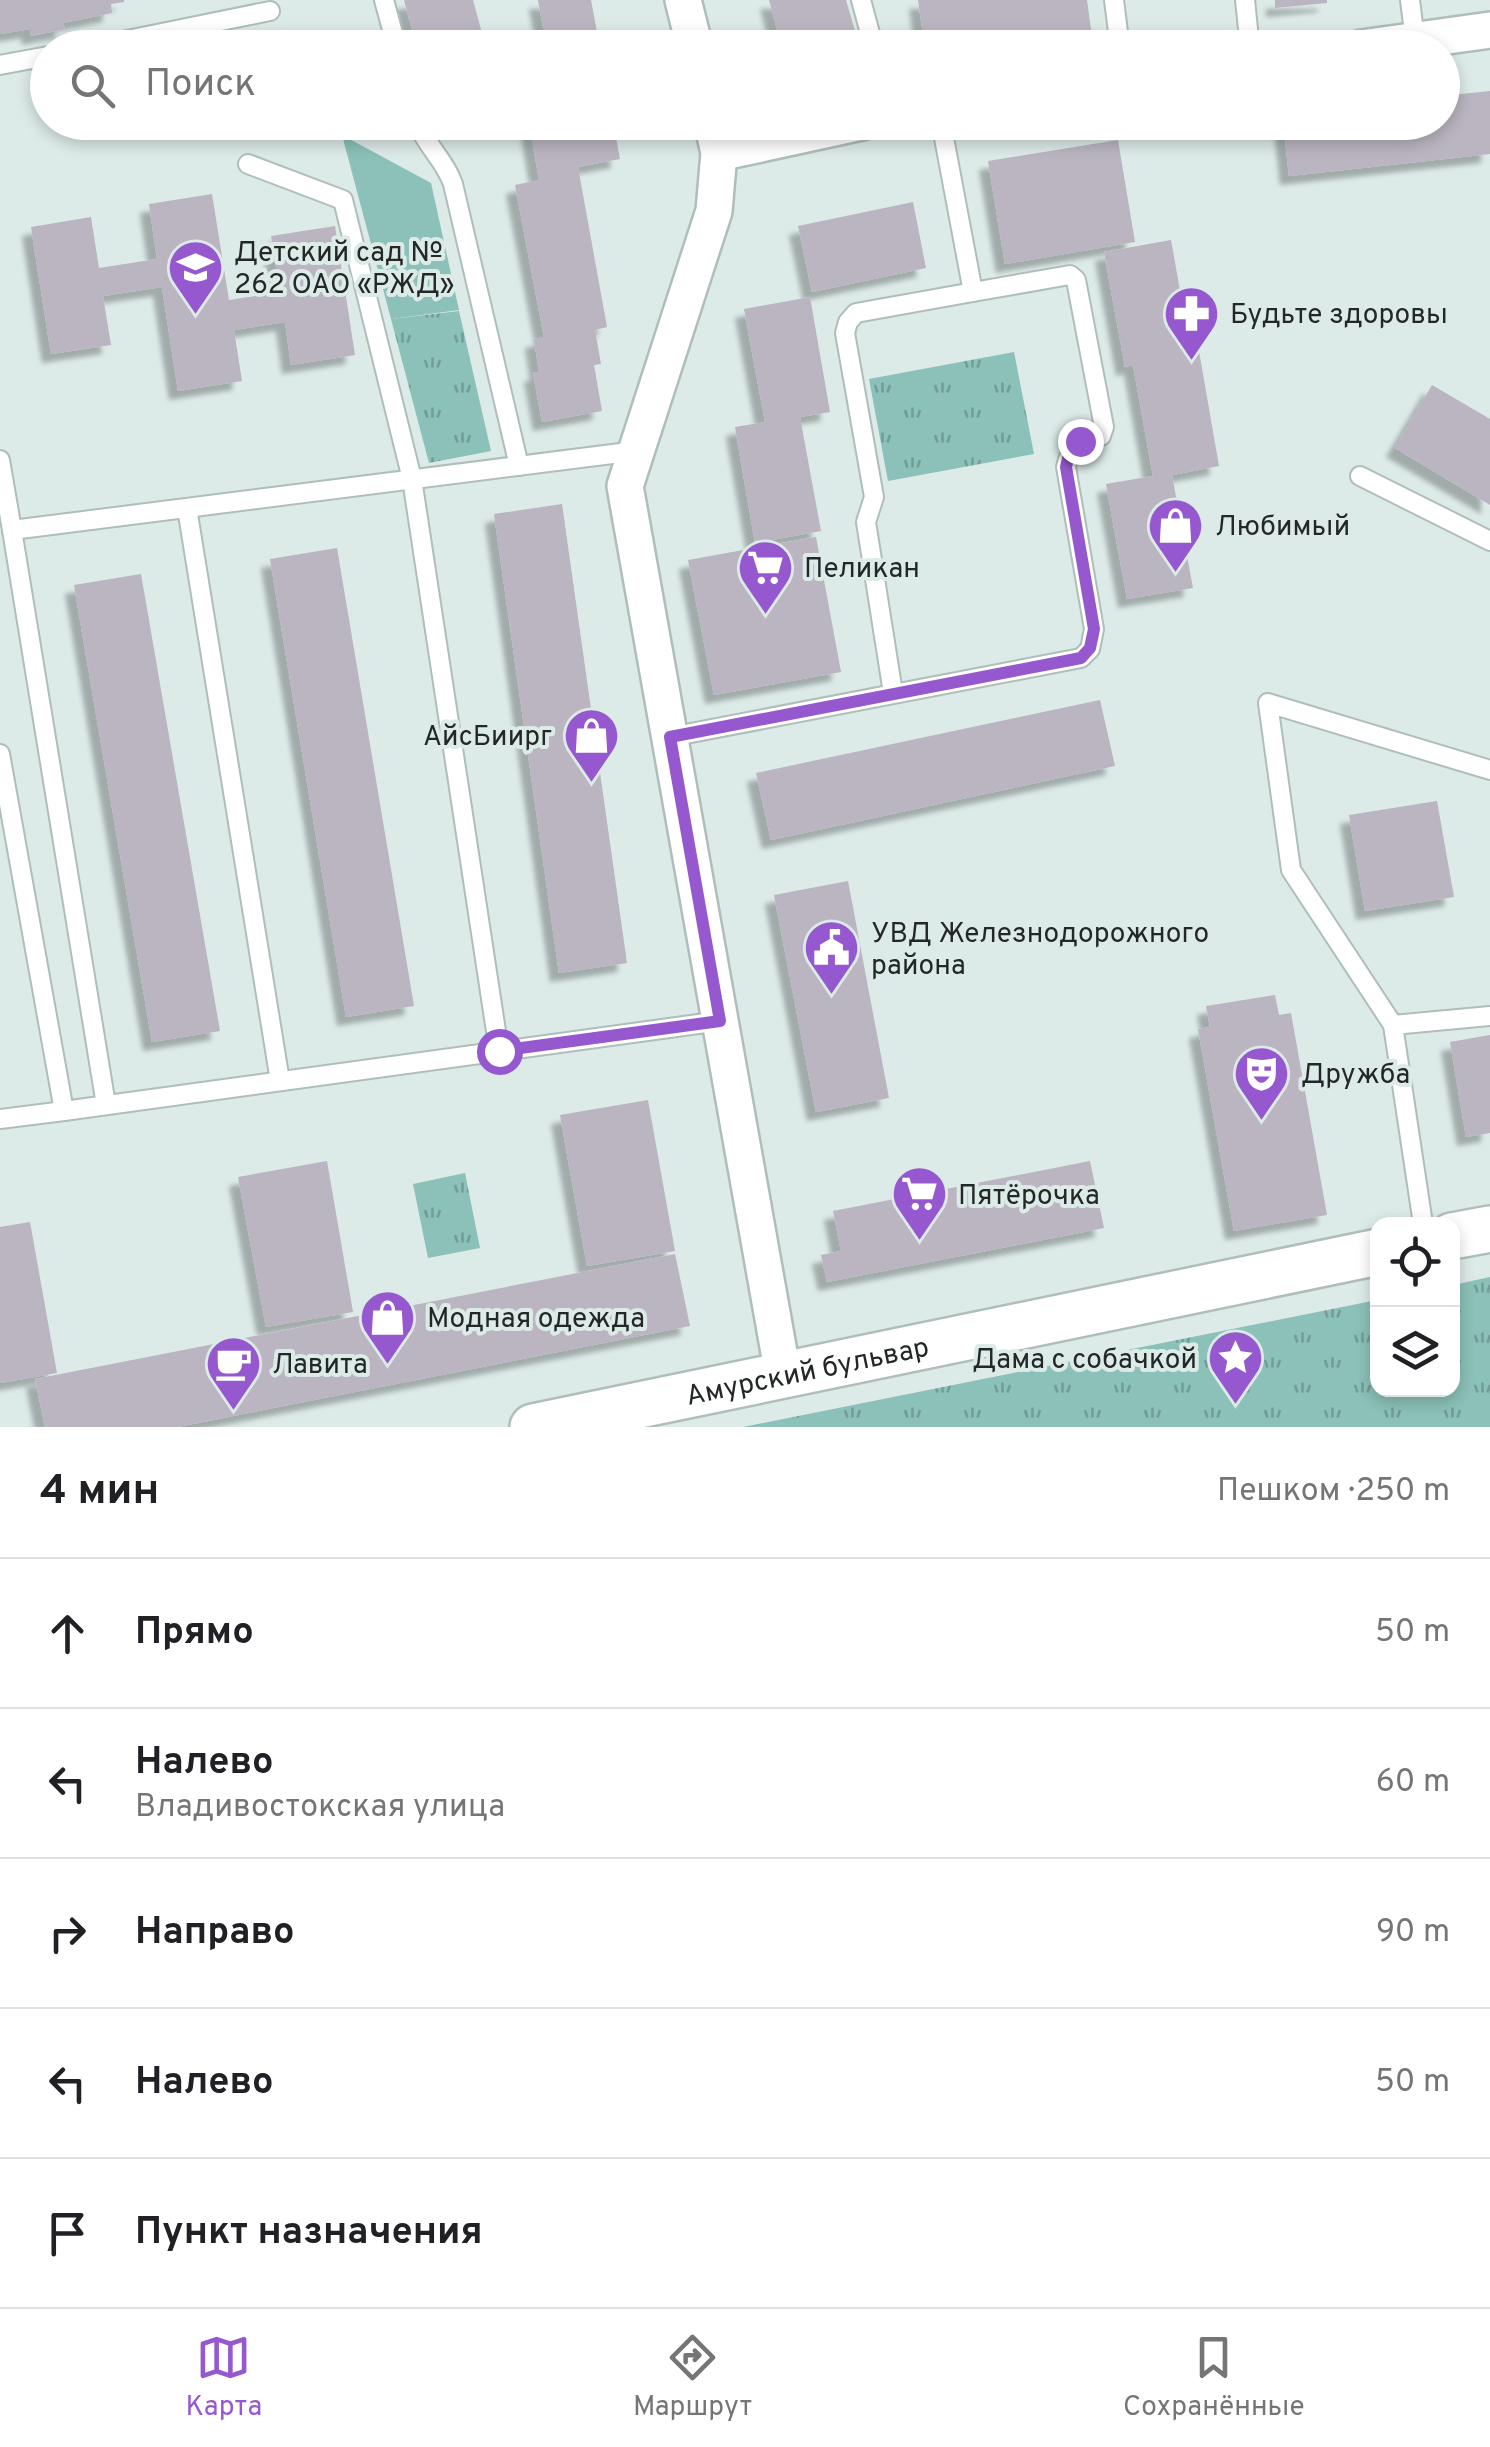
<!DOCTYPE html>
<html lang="ru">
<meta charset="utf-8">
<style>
:root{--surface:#fff;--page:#f2f2f2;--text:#202124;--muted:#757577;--line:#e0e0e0;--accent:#9658ce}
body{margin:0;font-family:Overpass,sans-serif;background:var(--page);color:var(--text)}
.controls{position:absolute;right:30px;bottom:30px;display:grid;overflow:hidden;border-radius:20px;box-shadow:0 5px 15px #0003}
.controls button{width:90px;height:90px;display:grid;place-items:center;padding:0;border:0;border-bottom:2px solid var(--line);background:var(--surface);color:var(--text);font:50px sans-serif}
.stop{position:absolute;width:30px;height:30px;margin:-22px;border:8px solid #9658ce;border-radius:50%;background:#fff}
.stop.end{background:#9658ce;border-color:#fff;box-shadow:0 2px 10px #0008}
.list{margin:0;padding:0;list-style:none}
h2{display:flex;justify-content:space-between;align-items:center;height:130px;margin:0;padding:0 40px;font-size:42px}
h2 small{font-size:32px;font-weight:400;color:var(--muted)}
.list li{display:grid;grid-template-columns:65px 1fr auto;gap:30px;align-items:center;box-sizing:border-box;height:150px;padding:0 40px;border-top:2px solid var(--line)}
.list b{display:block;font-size:38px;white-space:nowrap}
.list p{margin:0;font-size:32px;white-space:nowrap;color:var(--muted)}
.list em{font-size:32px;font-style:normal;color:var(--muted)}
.icon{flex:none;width:55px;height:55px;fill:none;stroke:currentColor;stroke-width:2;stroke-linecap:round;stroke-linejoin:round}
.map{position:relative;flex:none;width:1490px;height:1427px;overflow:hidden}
.search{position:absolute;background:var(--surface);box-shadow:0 5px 15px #0003;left:30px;right:30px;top:30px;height:110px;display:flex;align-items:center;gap:25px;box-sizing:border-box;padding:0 35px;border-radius:55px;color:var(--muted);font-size:38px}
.sheet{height:880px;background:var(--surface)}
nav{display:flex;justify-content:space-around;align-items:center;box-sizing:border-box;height:140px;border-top:2px solid var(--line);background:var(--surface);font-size:28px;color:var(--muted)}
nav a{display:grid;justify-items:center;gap:5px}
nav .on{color:var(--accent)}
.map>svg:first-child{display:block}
.green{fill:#8bc1b8}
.park{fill:url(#park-tufts)}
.building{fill:#bab5c0;filter:url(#shadow)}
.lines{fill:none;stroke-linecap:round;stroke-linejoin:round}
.service-casing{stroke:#b0bebb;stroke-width:22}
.minor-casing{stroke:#b0bebb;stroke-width:40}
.tertiary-casing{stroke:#b0bebb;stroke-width:50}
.service{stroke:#fff;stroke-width:18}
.minor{stroke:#fff;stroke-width:35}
.tertiary{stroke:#fff;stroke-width:45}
.route{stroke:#9658ce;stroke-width:12}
.labels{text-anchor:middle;stroke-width:8;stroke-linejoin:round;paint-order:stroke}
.poi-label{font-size:28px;fill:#232827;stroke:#dceae8;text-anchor:start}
.street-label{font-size:28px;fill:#232827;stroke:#dceae8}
</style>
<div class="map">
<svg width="1490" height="1427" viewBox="0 0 1490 1427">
<defs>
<pattern id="park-tufts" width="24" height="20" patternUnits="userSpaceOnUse" patternTransform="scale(2.5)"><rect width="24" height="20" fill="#8bc1b8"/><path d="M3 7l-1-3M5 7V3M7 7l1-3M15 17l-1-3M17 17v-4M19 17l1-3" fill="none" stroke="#719d96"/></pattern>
<filter id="shadow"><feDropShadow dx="-9" dy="9" stdDeviation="2.5" flood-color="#0004"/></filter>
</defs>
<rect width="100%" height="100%" fill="#dceae8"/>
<path class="green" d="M342,135l89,48 28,127 -68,9z"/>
<g class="park">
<path d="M459,311l32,140 -62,12 -38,-144z"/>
<path d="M1014,352l20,102 -146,27 -19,-102z"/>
<path d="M465,1173l15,75 -52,10 -15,-74z"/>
<path d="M1490,1277v150h-747l634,-127 1,90h74l1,-105z"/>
</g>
<g class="building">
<path d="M0,0h124v2l-13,2 1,9 -49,10 2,6 -34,7 -1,-7 -30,5z"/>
<path d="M404,0h69l13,48h-69z"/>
<path d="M538,0h53l9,48h-53z"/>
<path d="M769,0h77l14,48h-78z"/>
<path d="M918,0h169l5,37 -73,11h-94z"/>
<path d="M1275,0h52v3l-52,5z"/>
<path d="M1490,91v63l-201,22 -6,-54h159v-26z"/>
<path d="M529,122h84l7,37 -42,8 29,160 -12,3 6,34 -7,1 8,46 -60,11 -9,-49 6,-1 -5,-33 10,-2 -29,-152 24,-5z"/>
<path d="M1118,140l17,102 -130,22 -17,-103z"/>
<path d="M212,194l17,106 51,-8 -9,-56 64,-10 20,129 -64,10 -6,-43 -51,8 8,51 -64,10 -16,-104 -59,9 8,49 -60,9 -20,-127 60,-10 8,51 58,-9 -8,-55z"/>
<path d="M913,202l13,66 -114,24 -14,-66z"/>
<path d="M1171,240l20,112 8,-1 20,115 -47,9 21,113 -66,11 -21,-115 47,-8 -20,-111 -8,2 -21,-115z"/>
<path d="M810,297l20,115 -30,5 21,114 -66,12 -20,-116 30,-5 -21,-113z"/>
<path d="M1432,385l58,34v86l-95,-57z"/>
<path d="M562,504l65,459 -68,10 -65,-459z"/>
<path d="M816,537l25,135 -127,23 -26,-135z"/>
<path d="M337,548l77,458 -68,11 -76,-458z"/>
<path d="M141,574l79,457 -68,11 -78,-457z"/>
<path d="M1100,700l15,66 -344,74 -15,-67z"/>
<path d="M1437,801l17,96 -89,14 -16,-96z"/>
<path d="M848,881l41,217 -73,14 -42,-217z"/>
<path d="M1275,995l4,20 12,-2 36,202 -93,16 -36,-202 12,-2 -4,-21z"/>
<path d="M1490,1035v98l-24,4 -16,-95z"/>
<path d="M648,1100l27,151 -88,15 -27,-151z"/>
<path d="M327,1161l26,151 -87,15 -28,-150z"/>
<path d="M1090,1161l14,67 -277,54 -6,-27 20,-4 -8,-40z"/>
<path d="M30,1222l27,151 -57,10v-156z"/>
<path d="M675,1254l15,72 -513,101h-132l-10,-48z"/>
</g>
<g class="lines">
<defs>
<g id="service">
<path d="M384,0l13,48"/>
<path d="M861,0l13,48"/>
<path d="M1114,0l6,48"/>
<path d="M1245,0l5,48"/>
<path d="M1410,0l5,40"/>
<path d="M88,48l182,-37"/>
<path d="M0,65l48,-9"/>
<path d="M417,122c9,24 28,38 36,62l66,282"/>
<path d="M248,164l95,36 69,279 87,572"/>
<path d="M0,460l12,70"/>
<path d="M1360,476l130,65"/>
<path d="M187,508l93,573"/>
<path d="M893,693l-27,-171 8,-25 -29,-164 3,-11 8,-9 117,-21"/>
<path d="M670,737l411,-79 9,-9 4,-20 -28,-162c5,-24 15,-23 35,-31l3,-9 -28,-147 -6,-5 -97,17 -32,-170"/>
<path d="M0,754l64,357 656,-90"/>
<path d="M1393,1025l97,-9"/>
<path d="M106,1105l-94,-575 624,-79"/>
<path d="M0,1119l64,-8"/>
<path d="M1423,1224l-30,-199 -102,-155 -23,-167 222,67"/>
</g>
<g id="minor">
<path d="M683,0l12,48"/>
<path d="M1361,48l129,-18"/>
<path d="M712,122l7,31 -5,58 -89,275 158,889"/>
<path d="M719,153l143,-31"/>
</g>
<g id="tertiary">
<path d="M1452,1236l38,-7"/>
<path id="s1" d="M533,1427l845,-175"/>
</g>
</defs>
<use href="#service" class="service-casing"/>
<use href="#minor" class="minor-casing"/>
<use href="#tertiary" class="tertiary-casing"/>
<use href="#service" class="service"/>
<use href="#minor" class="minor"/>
<use href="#tertiary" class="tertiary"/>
</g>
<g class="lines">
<path class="route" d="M499,1051l221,-30 -50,-284 411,-79 9,-10 4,-19 -28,-162 4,-17 10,-9"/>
</g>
<defs>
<symbol id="school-pin" viewBox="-11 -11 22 30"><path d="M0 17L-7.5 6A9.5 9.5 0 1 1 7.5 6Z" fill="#9658ce" stroke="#dceae8"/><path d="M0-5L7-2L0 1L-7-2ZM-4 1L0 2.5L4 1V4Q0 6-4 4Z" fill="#fff"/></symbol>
<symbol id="pharmacy-pin" viewBox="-11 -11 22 30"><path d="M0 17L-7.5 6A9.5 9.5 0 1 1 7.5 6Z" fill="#9658ce" stroke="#dceae8"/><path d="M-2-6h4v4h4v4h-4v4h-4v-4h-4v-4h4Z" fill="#fff"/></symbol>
<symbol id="shop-pin" viewBox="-11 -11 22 30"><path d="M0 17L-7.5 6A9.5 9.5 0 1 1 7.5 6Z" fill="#9658ce" stroke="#dceae8"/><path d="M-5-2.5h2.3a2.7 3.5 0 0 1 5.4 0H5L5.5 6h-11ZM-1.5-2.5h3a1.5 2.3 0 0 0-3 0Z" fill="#fff"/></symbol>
<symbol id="supermarket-pin" viewBox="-11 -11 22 30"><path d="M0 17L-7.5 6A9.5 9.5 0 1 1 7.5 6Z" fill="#9658ce" stroke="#dceae8"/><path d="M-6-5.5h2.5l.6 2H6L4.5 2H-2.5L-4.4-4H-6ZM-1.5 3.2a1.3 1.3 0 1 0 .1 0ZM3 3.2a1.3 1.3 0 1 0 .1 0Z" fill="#fff"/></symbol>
<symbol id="civic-pin" viewBox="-11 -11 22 30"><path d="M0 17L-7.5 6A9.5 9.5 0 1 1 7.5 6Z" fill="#9658ce" stroke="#dceae8"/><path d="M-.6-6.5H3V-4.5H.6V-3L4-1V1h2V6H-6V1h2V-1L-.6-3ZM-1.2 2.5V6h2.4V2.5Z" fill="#fff"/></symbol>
<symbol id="theatre-pin" viewBox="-11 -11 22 30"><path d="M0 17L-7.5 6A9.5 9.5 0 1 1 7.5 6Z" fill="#9658ce" stroke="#dceae8"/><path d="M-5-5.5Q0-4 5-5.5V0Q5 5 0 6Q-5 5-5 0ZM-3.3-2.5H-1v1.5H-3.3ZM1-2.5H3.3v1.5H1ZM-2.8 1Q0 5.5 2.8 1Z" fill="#fff"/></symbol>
<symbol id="sight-pin" viewBox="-11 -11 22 30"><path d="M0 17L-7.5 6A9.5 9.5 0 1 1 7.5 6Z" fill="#9658ce" stroke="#dceae8"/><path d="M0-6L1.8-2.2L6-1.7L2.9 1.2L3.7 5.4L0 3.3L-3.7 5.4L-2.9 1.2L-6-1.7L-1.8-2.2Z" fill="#fff"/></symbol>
<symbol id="cafe-pin" viewBox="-11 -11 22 30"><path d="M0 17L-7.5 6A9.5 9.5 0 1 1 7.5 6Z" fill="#9658ce" stroke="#dceae8"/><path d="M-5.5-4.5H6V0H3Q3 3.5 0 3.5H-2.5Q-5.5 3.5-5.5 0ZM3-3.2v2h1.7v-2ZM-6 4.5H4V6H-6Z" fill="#fff"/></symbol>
</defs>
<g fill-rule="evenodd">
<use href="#school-pin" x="164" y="236" width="63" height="86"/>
<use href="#pharmacy-pin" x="1160" y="282" width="63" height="86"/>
<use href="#shop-pin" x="1144" y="494" width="63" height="86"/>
<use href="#supermarket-pin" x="734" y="536" width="63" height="86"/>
<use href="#shop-pin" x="560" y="704" width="63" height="86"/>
<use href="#civic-pin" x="800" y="916" width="63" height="86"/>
<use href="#theatre-pin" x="1230" y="1042" width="63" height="86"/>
<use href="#supermarket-pin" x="888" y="1162" width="63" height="86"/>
<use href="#shop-pin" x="356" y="1286" width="63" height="86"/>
<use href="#sight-pin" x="1204" y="1326" width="63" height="86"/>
<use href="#cafe-pin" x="202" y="1332" width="63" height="86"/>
</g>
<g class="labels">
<g class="poi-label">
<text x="234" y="261">Детский сад №<tspan x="234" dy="32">262 ОАО «РЖД»</tspan></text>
<text x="1230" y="323">Будьте здоровы</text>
<text x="1215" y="535">Любимый</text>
<text x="804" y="577">Пеликан</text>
<text x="552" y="745" text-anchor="end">АйсБиирг</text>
<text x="871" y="942">УВД Железнодорожного<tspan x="871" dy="32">района</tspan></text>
<text x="1301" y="1083">Дружба</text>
<text x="958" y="1204">Пятёрочка</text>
<text x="427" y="1327">Модная одежда</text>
<text x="1197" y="1368" text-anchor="end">Дама с собачкой</text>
<text x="272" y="1373">Лавита</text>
</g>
<g class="street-label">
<text dy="10" stroke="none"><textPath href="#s1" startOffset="280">Амурский бульвар</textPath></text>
</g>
</g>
</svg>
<div class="controls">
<button><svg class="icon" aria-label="locate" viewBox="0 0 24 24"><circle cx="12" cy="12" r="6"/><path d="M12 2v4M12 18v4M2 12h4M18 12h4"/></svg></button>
<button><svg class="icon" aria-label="layers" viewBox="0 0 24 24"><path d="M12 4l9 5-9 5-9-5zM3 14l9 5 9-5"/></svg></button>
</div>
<div class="stop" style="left:499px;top:1051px"></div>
<div class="stop end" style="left:1080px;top:441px"></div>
<div class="search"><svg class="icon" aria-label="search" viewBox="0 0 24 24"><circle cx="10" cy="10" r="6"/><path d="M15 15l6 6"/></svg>Поиск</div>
</div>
<section class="sheet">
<h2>4 мин<small>Пешком · 250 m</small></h2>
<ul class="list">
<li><svg class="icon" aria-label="ahead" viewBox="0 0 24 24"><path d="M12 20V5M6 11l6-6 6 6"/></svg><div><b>Прямо</b></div><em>50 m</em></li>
<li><svg class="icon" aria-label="left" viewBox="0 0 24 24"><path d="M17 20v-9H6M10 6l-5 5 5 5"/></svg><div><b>Налево</b><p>Владивостокская улица</p></div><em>60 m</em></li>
<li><svg class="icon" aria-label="right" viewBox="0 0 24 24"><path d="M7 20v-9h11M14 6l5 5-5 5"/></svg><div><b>Направо</b></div><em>90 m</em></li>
<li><svg class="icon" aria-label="left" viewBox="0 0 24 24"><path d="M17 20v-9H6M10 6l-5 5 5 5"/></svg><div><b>Налево</b></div><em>50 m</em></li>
<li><svg class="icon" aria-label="arrive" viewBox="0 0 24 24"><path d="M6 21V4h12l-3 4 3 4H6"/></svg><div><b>Пункт назначения</b></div></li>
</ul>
</section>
<nav>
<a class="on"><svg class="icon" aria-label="map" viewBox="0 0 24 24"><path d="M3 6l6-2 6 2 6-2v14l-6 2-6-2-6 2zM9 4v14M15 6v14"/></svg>Карта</a>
<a><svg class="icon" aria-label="directions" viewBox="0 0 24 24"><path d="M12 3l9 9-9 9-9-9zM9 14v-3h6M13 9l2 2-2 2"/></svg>Маршрут</a>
<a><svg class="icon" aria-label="saved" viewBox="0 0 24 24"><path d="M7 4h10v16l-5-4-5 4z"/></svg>Сохранённые</a>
</nav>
